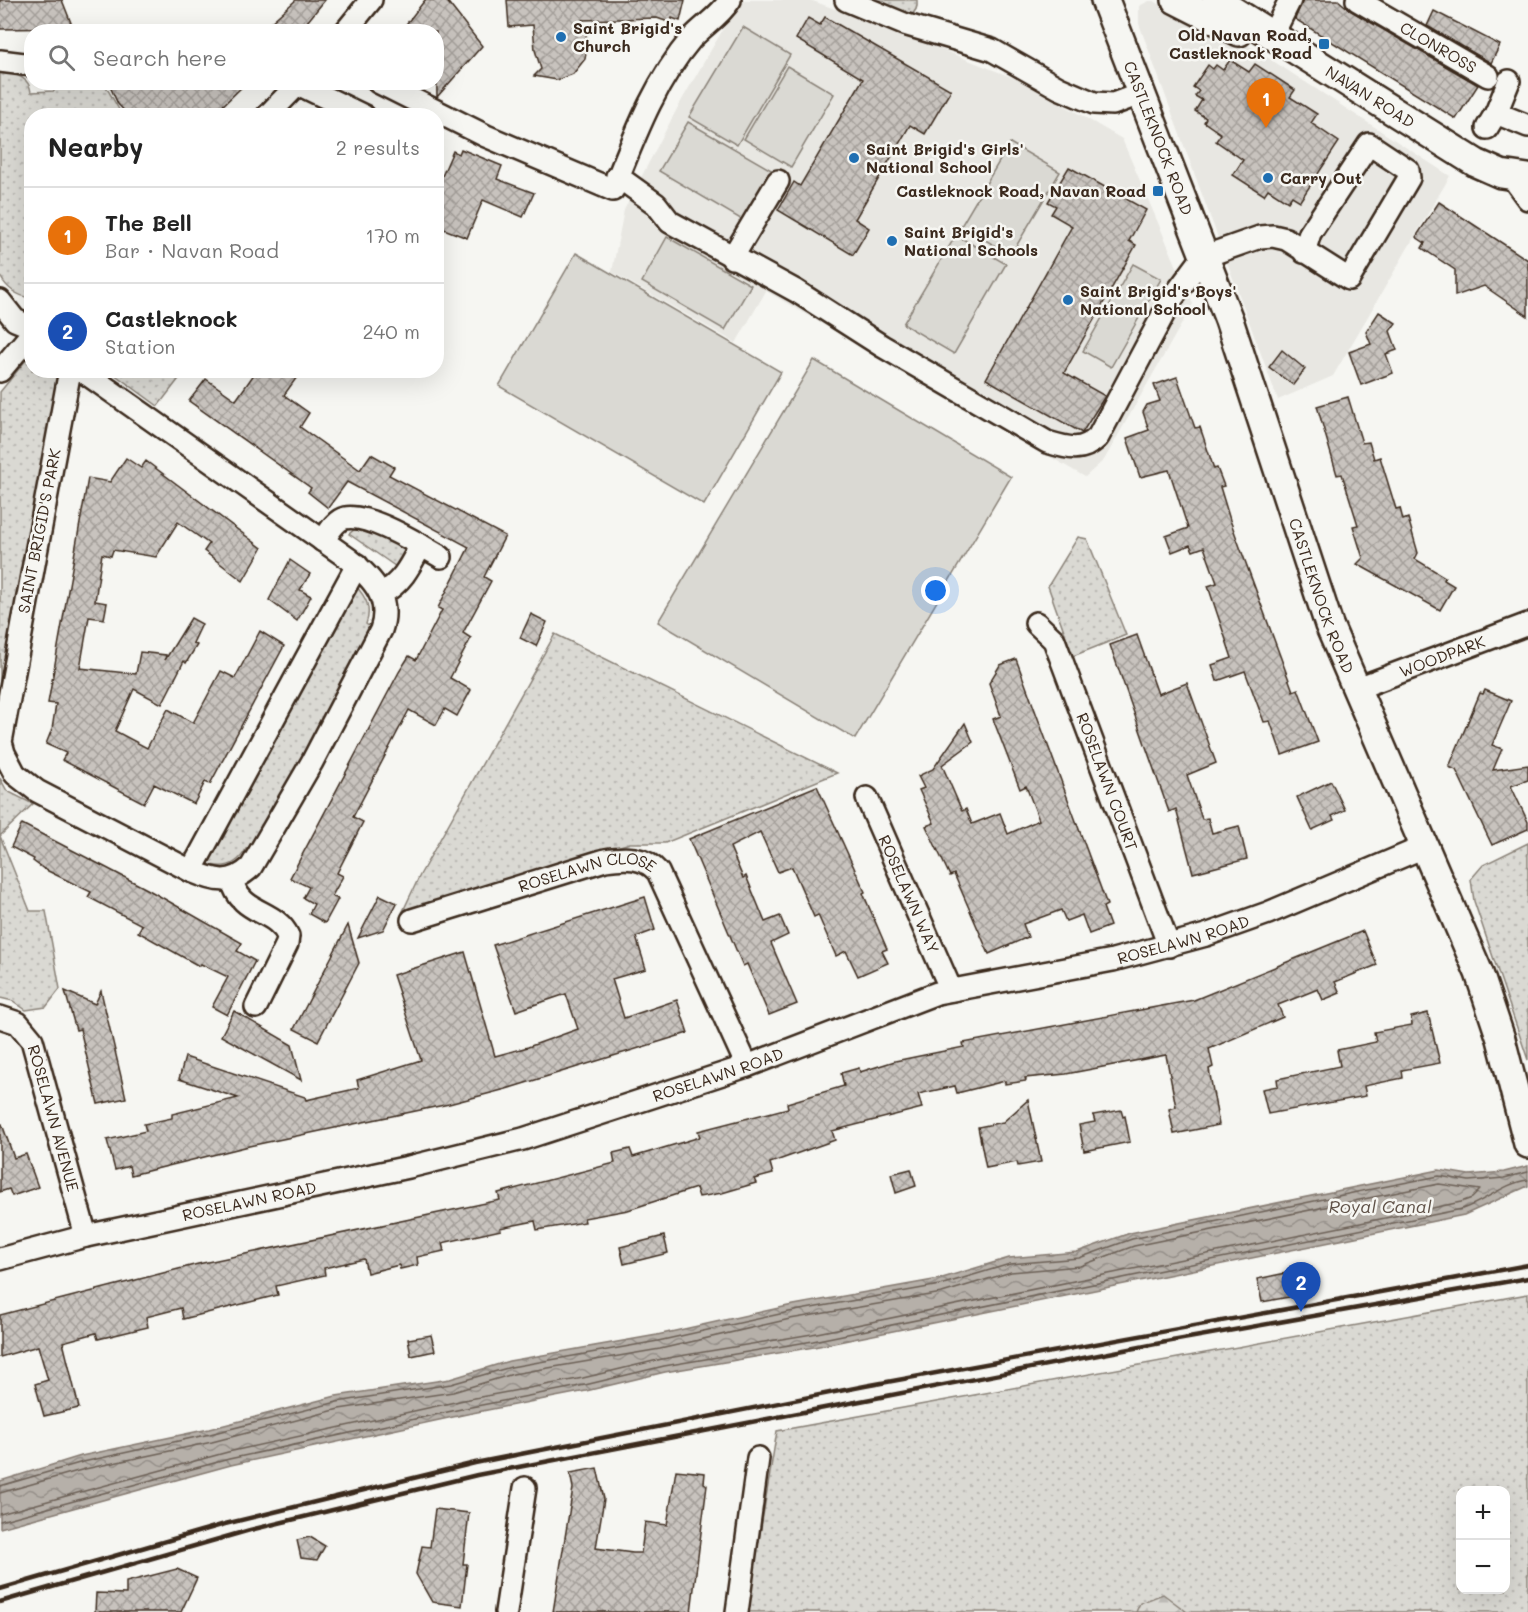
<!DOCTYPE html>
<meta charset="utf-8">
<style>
:root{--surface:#fff;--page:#f6f6f6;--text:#222;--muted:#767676;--line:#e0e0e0;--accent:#1f6fb2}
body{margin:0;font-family:Mali,sans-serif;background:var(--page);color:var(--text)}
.controls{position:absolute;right:18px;bottom:18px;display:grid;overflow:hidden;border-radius:12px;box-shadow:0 6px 24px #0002}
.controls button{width:54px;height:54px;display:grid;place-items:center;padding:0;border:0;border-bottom:2px solid var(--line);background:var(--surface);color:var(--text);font:30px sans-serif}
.you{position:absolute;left:936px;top:591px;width:21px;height:21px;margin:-15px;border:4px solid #fff;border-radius:50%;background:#1a73e8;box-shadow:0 0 0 9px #1a73e833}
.badge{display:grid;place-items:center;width:39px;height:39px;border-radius:50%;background:var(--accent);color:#fff;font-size:20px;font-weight:700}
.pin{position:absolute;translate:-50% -50px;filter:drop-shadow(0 2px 3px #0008)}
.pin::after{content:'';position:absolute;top:32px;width:21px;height:18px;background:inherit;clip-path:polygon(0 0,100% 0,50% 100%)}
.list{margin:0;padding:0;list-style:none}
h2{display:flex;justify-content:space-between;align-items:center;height:78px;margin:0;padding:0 24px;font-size:26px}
h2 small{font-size:20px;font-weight:400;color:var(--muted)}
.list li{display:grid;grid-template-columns:39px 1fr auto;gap:18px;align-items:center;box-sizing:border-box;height:96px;padding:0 24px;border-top:2px solid var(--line)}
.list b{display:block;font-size:22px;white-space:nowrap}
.list p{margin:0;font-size:20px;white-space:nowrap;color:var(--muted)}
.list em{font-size:20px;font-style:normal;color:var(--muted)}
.icon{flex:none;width:33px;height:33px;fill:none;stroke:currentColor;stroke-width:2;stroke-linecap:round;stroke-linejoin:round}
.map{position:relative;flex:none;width:1528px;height:1612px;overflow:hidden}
.search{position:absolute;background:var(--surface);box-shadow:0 6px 24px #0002;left:24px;top:24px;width:420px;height:66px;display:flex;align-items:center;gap:15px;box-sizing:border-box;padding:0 21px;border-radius:24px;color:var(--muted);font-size:22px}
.panel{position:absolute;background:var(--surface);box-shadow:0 6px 24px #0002;left:24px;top:108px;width:420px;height:270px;border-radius:24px}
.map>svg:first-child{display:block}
.built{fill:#e8e7e2}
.grass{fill:url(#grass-dots);stroke:#8a8278;stroke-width:1.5;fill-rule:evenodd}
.forest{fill:url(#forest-firs);stroke:#8a8278;stroke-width:1.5}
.garden{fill:#dad9d3;stroke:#8a8278;stroke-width:1.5}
.water{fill:url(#water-waves);stroke:#857a71;stroke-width:1.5}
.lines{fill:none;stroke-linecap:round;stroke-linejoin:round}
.shore{stroke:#6c6056;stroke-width:1.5}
.building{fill:url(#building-cross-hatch);stroke:#3b2a1e;stroke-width:1.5}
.minor-casing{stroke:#3b2a1e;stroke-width:26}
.major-casing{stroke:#3b2a1e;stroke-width:32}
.minor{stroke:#f6f6f2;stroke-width:21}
.major{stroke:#f6f6f2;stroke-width:27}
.rail{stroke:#3b2a1e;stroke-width:4.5}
.poi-dot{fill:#1f6fb2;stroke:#f6f6f2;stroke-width:2}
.labels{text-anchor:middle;stroke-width:5;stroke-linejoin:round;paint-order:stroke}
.poi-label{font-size:16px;font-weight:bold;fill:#3b2a1e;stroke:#f6f6f2;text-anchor:start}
.street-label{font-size:16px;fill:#3b2a1e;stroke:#f6f6f2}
.water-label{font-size:18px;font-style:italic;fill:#605248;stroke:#f6f6f2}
</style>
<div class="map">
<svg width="1528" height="1612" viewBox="0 0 1528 1612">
<defs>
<pattern id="grass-dots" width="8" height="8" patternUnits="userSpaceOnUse" patternTransform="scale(1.5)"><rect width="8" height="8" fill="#dad9d3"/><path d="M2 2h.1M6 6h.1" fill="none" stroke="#bcbab5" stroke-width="1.8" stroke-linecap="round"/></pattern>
<pattern id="forest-firs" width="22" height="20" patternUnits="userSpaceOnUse" patternTransform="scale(1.5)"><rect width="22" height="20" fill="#dad9d3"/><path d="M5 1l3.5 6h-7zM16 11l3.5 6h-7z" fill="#bcbab5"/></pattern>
<pattern id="water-waves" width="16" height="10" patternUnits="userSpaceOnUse" patternTransform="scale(1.5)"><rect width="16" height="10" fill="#b6b0a9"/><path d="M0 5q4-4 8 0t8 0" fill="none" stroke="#958f89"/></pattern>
<pattern id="building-cross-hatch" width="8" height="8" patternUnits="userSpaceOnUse" patternTransform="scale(1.5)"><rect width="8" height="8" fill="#c8c3be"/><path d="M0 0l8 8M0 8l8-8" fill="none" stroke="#a49f9a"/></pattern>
</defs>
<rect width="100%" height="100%" fill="#f6f6f2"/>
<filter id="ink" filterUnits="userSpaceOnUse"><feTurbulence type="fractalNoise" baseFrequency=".0167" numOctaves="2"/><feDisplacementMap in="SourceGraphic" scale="12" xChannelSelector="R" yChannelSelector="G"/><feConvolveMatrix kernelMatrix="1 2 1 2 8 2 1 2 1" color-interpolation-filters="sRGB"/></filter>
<g filter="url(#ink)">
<g class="built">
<path d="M740,0h70l75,27 141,56 96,56 71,165 -89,156 -19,17 -319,-186 -30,52 -124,-71 12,-62 55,-105z"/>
<path d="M1149,1h5l54,32 30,8 15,7 197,128 -117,200 -55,24 -139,-376v-18z"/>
</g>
<g class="grass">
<path d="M874,0h43c1,8 -1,13 -8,16z"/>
<path d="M0,73c14,0 29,3 31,19l23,-1v-8h50l18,32 -90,1 -1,182c-14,-2 -24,-9 -31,-22z"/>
<path d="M31,354l1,16 27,1 1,3 -60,314v-296z"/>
<path d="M110,371h75l-27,35z"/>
<path d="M356,528l56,22 -10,21 -53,-37z"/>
<path d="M1078,537l9,2 39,96 -53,21 -25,-70z"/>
<path d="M355,585c11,12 17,23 11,39l5,4 -119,223 -6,-2c-9,17 -23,21 -41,14z"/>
<path d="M555,634l282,139 -172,70h-35l-227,68 17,-36z"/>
<path d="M0,778l7,13 26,13 -33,32 30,75h16l14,78 -14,18 -20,3 -13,-9 -13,-3z"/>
<path d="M1528,843v217l-54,-159 -3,-22 12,-14z"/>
<path d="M1528,1294v318h-781l30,-181zM1460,1490h46v100h-46z"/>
</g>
<path class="forest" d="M1163,1594l24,18h-51l4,-9z"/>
<g class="garden">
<path d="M743,27l47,28 -53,90 -48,-28z"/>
<path d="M787,66l47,28 -43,73 -47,-28z"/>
<path d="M688,122l85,49 -29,50 -85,-50z"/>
<path d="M1010,143l50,29 -49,83 -50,-29z"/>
<path d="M956,235l50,29 -52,90 -51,-30z"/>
<path d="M667,237l84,48 -26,45 -83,-48z"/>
<path d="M576,253l205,119 -77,133 -205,-119z"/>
<path d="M1133,264l28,15 -50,88 -28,-16z"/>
<path d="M814,360l197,117 -156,262 -197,-117z"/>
</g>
<path class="water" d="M1528,1166v20l-64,29 -650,132 -149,25 -79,19 -119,23 -236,51 -231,63v-47l81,-25 128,-27 127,-33 114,-17 59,-18 148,-26 131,-29 151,-27 70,-21 68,-6 53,-19 309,-63 30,5 35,-3z"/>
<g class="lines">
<g class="shore">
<path d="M0,1486l83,-24 127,-28 127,-32 114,-18 60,-17 147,-26 131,-29 151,-27 70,-21 69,-6 53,-19 230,-48 77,-15 30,5 35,-3 24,-6"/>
<path d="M0,1493l85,-24 127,-27 127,-33 114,-17 60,-18 147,-25 130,-30 152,-26 69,-21 69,-6 54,-20 230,-47 75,-15 41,6 -8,8 -11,4 -71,15 -578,117 -150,25 -79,19 -119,22 -236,52 -228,62"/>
<path d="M0,1521l229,-62 237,-51 119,-23 79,-19 149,-25 649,-132c23,-7 41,-26 66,-29"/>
</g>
</g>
<g class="building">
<path d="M0,0h62l11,28 -73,1z"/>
<path d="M296,0h29l-26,32h-39z"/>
<path d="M425,0h21l36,46 -45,51 -1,-65h-36z"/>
<path d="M507,0h178l-5,21 -8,-3 -1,5 -14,-5 -75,2 6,21 -3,18 -12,15 -16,6 -23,-4 7,-7 -6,-19 -2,-25 -24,2z"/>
<path d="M1303,0h35l13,11 127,74 -22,34 -161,-100z"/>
<path d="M1434,11l66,34 -9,18 -64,-37z"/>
<path d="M825,17l126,73 -26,44 -15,-9 -55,94 14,9 -16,27 -75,-45 16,-28 6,4 63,-107 -67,-40 12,-21 12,7z"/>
<path d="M1230,60l19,12 6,-8 40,26 -5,7 27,17 -6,9 28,19 -39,59 -8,-5 -4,6 -20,-13 -4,6 -31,-20 10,-15 -27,-19 5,-7 -17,-12 2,-4 -11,-7 7,-11 -7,-4 4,-5 -6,-4 15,-22 5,4 3,-4 7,5z"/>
<path d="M108,82h139l-35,34h-83l-11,-12z"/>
<path d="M461,149l41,17 -5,13 37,14 -11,24 -40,-17 -16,38 -31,-12v-36l17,-39 6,3z"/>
<path d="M1069,167l77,43 -17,31 7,4 -72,128 41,23 -23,37 -96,-54 86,-153 -21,-12 5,-8 -8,-4z"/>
<path d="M1439,202l89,58v56l-44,-30 -29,10v-26l-33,-22 3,-5 -9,-6z"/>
<path d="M1379,312l17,11 -6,8 7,19 -11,4 7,19 -32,12 -12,-33 22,-8 -5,-12z"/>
<path d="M1282,350l23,19 -12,16 -24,-18z"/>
<path d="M257,370h45l-18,25 25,18 -9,14 60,43 11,-16 23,13 -5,8 116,61 -21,41 7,4 -28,52 8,5 -21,40 21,12 -14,26 -12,-7 -9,16 -27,-15 -56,107 10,5 -26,51 6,3 -11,20 6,3 -13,24 -16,-9 5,-10 -11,-6 6,-11 -19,-9 109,-206 10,-16 7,4 26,-50 -4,-2 31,-61 -122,-65 -19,26 -20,-16 3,-4 -122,-87 17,-22 30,21z"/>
<path d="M1177,377l18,51 5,-1 14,42 3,-1 7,18 -4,1 10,33 63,171 5,-2 20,53 -36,13 -12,-34 -6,1 -19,-51 -28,10 -5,-16 20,-7 -24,-72 9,-3 -13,-36 -11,4 -3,-6 -18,7 -6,-16 22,-8 -19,-58 -29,7 -13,-39 22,-8 -6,-18 4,-7 13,-4 -6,-16z"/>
<path d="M1348,397l14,46 7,-1 5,17 6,-2 16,52 4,-1 3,12 5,-2 10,35 -3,6 30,18 -1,3 10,6 -14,24 -83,-46 6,-6 -10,-32 5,-1 -16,-51 -5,1 -20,-69z"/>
<path d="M126,458l15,10 5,-7 116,87 -19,33 -39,-30 5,-7 -31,-22 -22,35 -43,-7 -2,6 -9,-2 -7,47 12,2 -3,16 -15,-2 -9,51 56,6 4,-22 26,3 -1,5 26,-42 11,6 -9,19 4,2 -11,18 -2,-2 -22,43 -28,-15 -19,42 32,17 21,-39 25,14 28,-52 14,7 25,-47 24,15 -74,138 -5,-2 -11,22 -40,-20 -10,19 -82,-43 4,-7 -20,-9 6,-15 4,-25 -8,-1 40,-225 22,4z"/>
<path d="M290,560l20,14 -10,16 11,6 -14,25 -28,-21z"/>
<path d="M531,614l16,8 -11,24 -16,-8z"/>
<path d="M1137,635l21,59 29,-11 29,80 -29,12 15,44 6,-1 4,15 27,-7 8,33 -54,14 -17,-64 -7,3 -59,-167z"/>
<path d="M1016,659l91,246 -4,2 7,19 -21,8 -7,-19 -16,6 -5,-11 -38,14 5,13 -39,17 -35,-80 -4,2 -24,-50 8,-3 -15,-33 5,-2 -6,-12 15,-7 32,-46 8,19 -31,23 20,46 4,-2 6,15 28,-11 8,21 31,-14 -13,-34 -6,3 -27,-70 8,-3 -12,-33 11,-18z"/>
<path d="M1485,690l26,11 -19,44 10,4 -9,21 35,-5v15l-17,6 17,36v7l-36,16 -36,-75 -7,-3 31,-74 3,1z"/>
<path d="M1331,781l14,29 -13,6 2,4 -22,10 -15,-33z"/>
<path d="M817,786l48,106 -2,1 24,56 -5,2 6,12 -30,13 -12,-25 -10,5 -18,-41 -4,2 -22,-50 -14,5 -18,-40 -30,15 13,31 3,-2 19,46 15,-6 8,19 -17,8 26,61 -28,11 -22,-51 -4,2 -54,-127z"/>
<path d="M22,824l125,65 95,54 -5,8 18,10 -28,54 -15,-8 16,-30 -27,-13 -2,2 -61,-34 4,-7 -54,-28 3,-5 -47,-23 -11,-8 1,-2 -23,-12z"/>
<path d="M380,895l17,8 -14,27 -25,8z"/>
<path d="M645,897l10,33 -19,7 10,32 -34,10 12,39 53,-18 11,33 -182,56 -57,15 -200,42 -118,29 -2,-9 -14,4 -8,-30 39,-9 -2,-7 28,-6v-4l66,-16 -59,-19 6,-22 120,40 1,3 53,-12 -2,-8 64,-20 -28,-85 72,-23 30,104 33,-9 50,-18 -12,-35 -50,17 -23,-66z"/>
<path d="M348,925l11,38 -41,78 -24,-12z"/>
<path d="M1363,931l14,34 -42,17 5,11 -17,7 -5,-11 -40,16 5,12 -74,32 4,18 -4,2 10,56 -45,9 -5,-25 7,-2 -10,-52 -100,19 -41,4 1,3 -21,3v-3l-48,12 -2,-7 -37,8 4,14 -90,23 3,9 -65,23 3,11 -19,5 2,4 -34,10 -23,4 -3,-9 -68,22 -44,8 1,4 -48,8 -2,-9 -35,7 1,2 -59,13 2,8 -27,6 1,8 -18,4 -1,-4 -32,8 -3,-14 -40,9 1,7 -49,11 2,9 -95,24 -2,-11 -35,9 2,10 -50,12 -2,-6 -33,9 16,66 -35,8 -9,-32 13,-4 -10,-34 -38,11v-42l198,-51 302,-64 -2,-7 117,-30 -2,-10 17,-4 3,8 67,-20 -2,-6 90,-23 -1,-5 57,-17 -3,-13 18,-5 1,4 35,-11 69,-14 -1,-4 231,-43z"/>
<path d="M65,991l30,13 6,-13 25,107 -28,6 -18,-75 -4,1z"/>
<path d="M234,1011l58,34 9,35 -80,-44z"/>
<path d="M1428,1013l12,50 -38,7 1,8 -39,8 2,10 -98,18 -6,-25 16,-3 -1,-7 63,-13 -3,-16 39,-8 -2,-10 38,-7 -1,-8z"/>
<path d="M1028,1100l13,62 -23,4 -1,-4 -31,6 -8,-41 25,-5z"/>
<path d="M1121,1110l2,7 2,-1 5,26 -46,9 -5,-26 16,-3 -2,-7z"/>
<path d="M2,1124l12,34 12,-4 12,33 -26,9 -3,-7 -9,3v-67z"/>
<path d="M911,1169l5,17 -20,7 -5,-19z"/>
<path d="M664,1236l4,17 -44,11 -4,-17z"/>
<path d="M1301,1270l5,24 -44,8 -5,-23z"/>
<path d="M431,1335l4,16 -24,5 -3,-17z"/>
<path d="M597,1468l7,31 -8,49 37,5h8l4,-31 22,3 9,-55 29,3 -1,10 3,2 -16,127h-138l20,-124 -3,-15z"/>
<path d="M435,1509l34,4 -6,51h4l-5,42 -30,-4 -16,-28 6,-28 8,1z"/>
<path d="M310,1537l15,9 -8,14 -16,-2 -4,-18z"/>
<path d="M177,1569l20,9 -16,34h-86l1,-19 30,1v-12z"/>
</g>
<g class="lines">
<defs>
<g id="minor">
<path d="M846,0l58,24 88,26 67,38 35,15 19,1 27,-10"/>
<path id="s1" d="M1357,0l131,76"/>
<path d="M345,32l26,-32"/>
<path d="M1273,34l17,-34"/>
<path d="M0,61l32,4"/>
<path d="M378,82l108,54 127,54c21,-52 41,-107 78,-151 13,-14 29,-23 39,-39"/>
<path d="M298,84l66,32"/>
<path d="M1496,113l32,13"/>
<path d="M267,116l33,-34"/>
<path d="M1487,128l9,-15 13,-32"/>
<path d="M617,176l39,28 14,18 126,69 86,55 165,96c20,6 35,11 51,-5l73,-137 32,-43 57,-20 13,-1 13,3 63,40 60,-101 -1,-8 -39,-26 -59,89 -6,19"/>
<path d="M1512,177l16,22"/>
<path d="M732,258l46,-77"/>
<path d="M0,301l15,19 17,7"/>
<path d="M70,370l-69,372 3,11 11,21 22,17 154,80c24,10 40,15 60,-4l61,-105 69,-132c11,-32 -9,-52 -32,-71l-268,-189"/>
<path d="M0,371l32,-38"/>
<path d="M323,541c5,-7 12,-21 22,-23 24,-5 76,27 96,39"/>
<path d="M381,594c21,-11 29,-28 40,-49"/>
<path id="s2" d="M1036,623l18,17 115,306"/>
<path id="s3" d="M1355,689l173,-65"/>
<path id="s4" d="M867,798l84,192"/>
<path d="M191,871l166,-306"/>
<path d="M232,880c8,35 44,29 56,56l-1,8 -31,63"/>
<path id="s5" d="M412,920l193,-60c20,-3 39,-4 53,12l89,194"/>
<path id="s6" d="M0,1017l18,6 14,17 54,196"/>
<path id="s7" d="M0,1259l86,-23 323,-69 114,-28 224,-73 190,-73 176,-33 93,-25 62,-22 156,-66"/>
<path d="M506,1612l19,-124"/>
<path d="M737,1612l21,-154"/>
</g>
<g id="major">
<path id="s8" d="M1105,0l124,320 100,305 150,348 22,66 27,105"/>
<path d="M1176,0l63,32"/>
<path id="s9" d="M1216,0l260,163 25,11 27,4"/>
</g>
</defs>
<use href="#minor" class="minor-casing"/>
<use href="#major" class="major-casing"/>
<use href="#minor" class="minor"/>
<use href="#major" class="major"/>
<g class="rail">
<path d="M0,1589l225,-65 250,-61 390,-77 663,-121"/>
<path d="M0,1602l250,-72 227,-55 689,-133 362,-64"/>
</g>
</g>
</g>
<g class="poi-dot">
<circle cx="561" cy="37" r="6"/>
<rect x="1318" y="38" width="12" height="12" rx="3"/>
<circle cx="854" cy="158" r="6"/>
<circle cx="1268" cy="178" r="6"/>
<rect x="1152" y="185" width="12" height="12" rx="3"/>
<circle cx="892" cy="241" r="6"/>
<circle cx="1068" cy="300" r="6"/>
</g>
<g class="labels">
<g class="poi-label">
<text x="573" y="34">Saint Brigid's<tspan x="573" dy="18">Church</tspan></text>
<text x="1312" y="41" text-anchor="end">Old Navan Road,<tspan x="1312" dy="18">Castleknock Road</tspan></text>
<text x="866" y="155">Saint Brigid's Girls'<tspan x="866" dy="18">National School</tspan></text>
<text x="1280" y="184">Carry Out</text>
<text x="1146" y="197" text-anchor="end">Castleknock Road, Navan Road</text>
<text x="904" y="238">Saint Brigid's<tspan x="904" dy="18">National Schools</tspan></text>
<text x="1080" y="297">Saint Brigid's Boys'<tspan x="1080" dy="18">National School</tspan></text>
</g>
<g class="street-label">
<text dy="6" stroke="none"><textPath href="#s1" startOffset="94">CLONROSS</textPath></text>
<text dy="6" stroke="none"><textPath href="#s9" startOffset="182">NAVAN ROAD</textPath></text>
<text dy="6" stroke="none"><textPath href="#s8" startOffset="148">CASTLEKNOCK ROAD</textPath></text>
<text transform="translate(39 531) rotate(-79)" y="6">SAINT BRIGID'S PARK</text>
<text dy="6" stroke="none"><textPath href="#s8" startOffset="634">CASTLEKNOCK ROAD</textPath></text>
<text dy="6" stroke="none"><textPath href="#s3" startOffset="93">WOODPARK</textPath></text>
<text dy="6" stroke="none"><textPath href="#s2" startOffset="176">ROSELAWN COURT</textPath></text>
<text dy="6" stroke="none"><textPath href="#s5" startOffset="183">ROSELAWN CLOSE</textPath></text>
<text dy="6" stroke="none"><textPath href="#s4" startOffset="105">ROSELAWN WAY</textPath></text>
<text dy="6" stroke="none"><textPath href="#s7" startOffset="1228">ROSELAWN ROAD</textPath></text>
<text dy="6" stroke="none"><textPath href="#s7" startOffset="742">ROSELAWN ROAD</textPath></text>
<text dy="6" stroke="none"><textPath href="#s6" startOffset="122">ROSELAWN AVENUE</textPath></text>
<text dy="6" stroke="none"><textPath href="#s7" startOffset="256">ROSELAWN ROAD</textPath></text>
</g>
<g class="water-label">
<text x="1380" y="1213">Royal Canal</text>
</g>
</g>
</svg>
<div class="controls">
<button>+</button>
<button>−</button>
</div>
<div class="you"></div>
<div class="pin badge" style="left:1266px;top:128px;background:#e8710a">1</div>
<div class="pin badge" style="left:1301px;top:1312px;background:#1a4fb4">2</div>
<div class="search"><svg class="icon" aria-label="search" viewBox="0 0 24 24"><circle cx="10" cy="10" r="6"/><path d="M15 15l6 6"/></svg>Search here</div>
<section class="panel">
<h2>Nearby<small>2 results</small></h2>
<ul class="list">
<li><span class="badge" style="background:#e8710a">1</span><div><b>The Bell</b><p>Bar · Navan Road</p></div><em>170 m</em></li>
<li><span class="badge" style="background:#1a4fb4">2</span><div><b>Castleknock</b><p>Station</p></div><em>240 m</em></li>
</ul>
</section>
</div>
